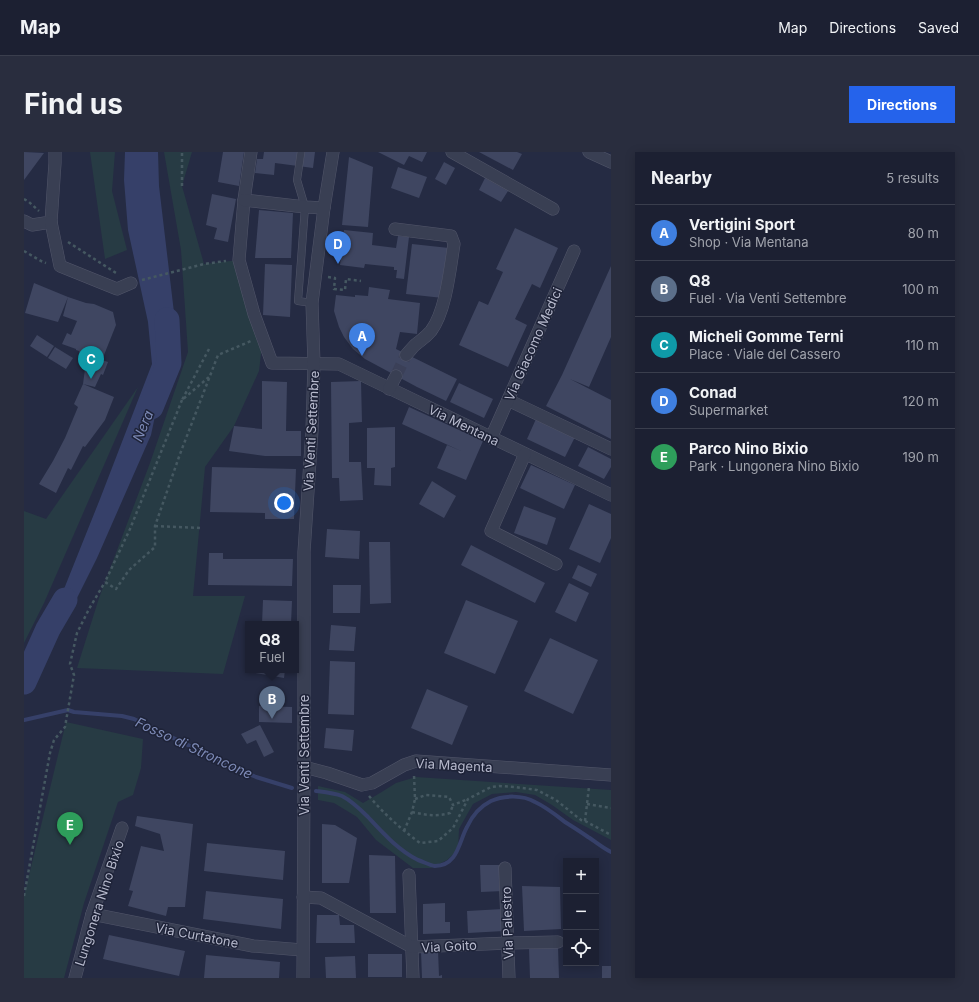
<!DOCTYPE html>
<meta charset="utf-8">
<style>
:root{--surface:#1c2032;--page:#292d3e;--text:#f1f3f6;--muted:#a0a3ac;--line:#3a3e4d;--accent:#2563eb}
body{margin:0;font-family:Inter,sans-serif;background:var(--page);color:var(--text)}
.controls{position:absolute;right:12px;bottom:12px;display:grid;overflow:hidden;border-radius:0px;box-shadow:0 2px 10px #0003}
.controls button{width:36px;height:36px;display:grid;place-items:center;padding:0;border:0;border-bottom:1px solid var(--line);background:var(--surface);color:var(--text);font:20px sans-serif}
.you{position:absolute;left:260px;top:351px;width:14px;height:14px;margin:-10px;border:3px solid #fff;border-radius:50%;background:#1a73e8;box-shadow:0 0 0 6px #1a73e833}
.badge{display:grid;place-items:center;width:26px;height:26px;border-radius:50%;background:var(--accent);color:#fff;font-size:13px;font-weight:700}
.pin{position:absolute;translate:-50% -33px;filter:drop-shadow(0 1px 2px #0008)}
.pin::after{content:'';position:absolute;top:21px;width:14px;height:12px;background:inherit;clip-path:polygon(0 0,100% 0,50% 100%)}
.popup{position:absolute;left:221px;top:469px;width:54px;height:52px;box-sizing:border-box;display:grid;place-content:center;border-radius:0px;background:var(--surface);filter:drop-shadow(0 1px 3px #0005);font-size:13px;white-space:nowrap;color:var(--muted)}
.popup b{font-size:15px;color:var(--text)}
.popup::after{content:'';position:absolute;left:50%;top:100%;margin-left:-8px;border:8px solid transparent;border-top-color:var(--surface)}
.list{margin:0;padding:0;list-style:none}
h2{display:flex;justify-content:space-between;align-items:center;height:52px;margin:0;padding:0 16px;font-size:17px}
h2 small{font-size:13px;font-weight:400;color:var(--muted)}
.list li{display:grid;grid-template-columns:26px 1fr auto;gap:12px;align-items:center;box-sizing:border-box;height:56px;padding:0 16px;border-top:1px solid var(--line)}
.list b{display:block;font-size:15px;white-space:nowrap}
.list p{margin:0;font-size:13px;white-space:nowrap;color:var(--muted)}
.list em{font-size:13px;font-style:normal;color:var(--muted)}
.icon{flex:none;width:22px;height:22px;fill:none;stroke:currentColor;stroke-width:2;stroke-linecap:round;stroke-linejoin:round}
.map{position:relative;flex:none;width:587px;height:826px;overflow:hidden;border-radius:0px}
header{display:flex;align-items:center;gap:24px;box-sizing:border-box;height:56px;padding:0 20px;background:var(--surface);border-bottom:1px solid var(--line)}
header strong{font-size:19px}
nav{display:flex;gap:22px;margin-inline-start:auto;font-size:14px}
.intro{display:flex;align-items:center;justify-content:space-between;box-sizing:border-box;height:96px;padding:0 24px}
h1{margin:0;font-size:28px}
.button{padding:10px 18px;border-radius:0px;background:var(--accent);color:#fff;font-size:14px;font-weight:700}
main{display:flex;gap:24px;padding:0 24px}
aside{flex:1;background:var(--surface);border-radius:0px;box-shadow:0 2px 10px #0003}
.map>svg:first-child{display:block}
.green{fill:#273b44}
.water{fill:#364069}
.lines{fill:none;stroke-linecap:round;stroke-linejoin:round}
.stream{stroke:#364069;stroke-width:4}
.river{stroke:#364069;stroke-width:25}
.building{fill:#3f4661}
.minor-tunnel{stroke:#3b4058;stroke-width:12;stroke-dasharray:12 6;stroke-linecap:butt}
.service-casing{stroke:#52566a;stroke-width:8}
.minor-casing{stroke:#52566a;stroke-width:13}
.tertiary-casing{stroke:#52566a;stroke-width:13}
.path{stroke:#455861;stroke-width:2.5;stroke-dasharray:3 3;stroke-linecap:butt}
.service{stroke:#393f53;stroke-width:7}
.minor{stroke:#393f53;stroke-width:12}
.tertiary{stroke:#393f53;stroke-width:12}
.labels{text-anchor:middle;stroke-width:3;stroke-linejoin:round;paint-order:stroke}
.street-label{font-size:13px;fill:#b7bacd;stroke:#1e2338}
.water-label{font-size:14px;font-style:italic;fill:#7c89b5;stroke:#1e2338}
</style>
<header>
<strong>Map</strong>
<nav><a>Map</a><a>Directions</a><a>Saved</a></nav>
</header>
<div class="intro"><h1>Find us</h1><a class="button">Directions</a></div>
<main>
<div class="map">
<svg width="587" height="826" viewBox="0 0 587 826">
<rect width="100%" height="100%" fill="#252b43"/>
<g class="green">
<path d="M66,0h25l-3,39 15,59 -22,9z"/>
<path d="M140,0h28l-10,34 22,78 35,-4 24,77 -4,34 -25,55 -29,41 -12,129h52l-22,78 -146,-6 22,-70 51,-135 38,-111 -7,-102z"/>
<path d="M114,235l-94,216 -20,40v-132l22,8z"/>
<path d="M42,570l77,17 -2,29 -8,27 -15,7 -34,101 -20,75h-40v-82z"/>
<path d="M392,625l195,13v50l-38,-20 -21,-15 -17,-10 -19,-3 -24,2 -19,10 -14,25 -1,21 -11,10 -16,8h-18l-37,-28 -19,-23 -23,-14 -16,-3v-14l27,6 18,11 17,-10 16,-10z"/>
</g>
<path class="water" d="M101,0h33l1,34 16,135 -24,114 -54,123 -38,76 -11,-5 52,-130 52,-135 -4,-42 -20,-92 -4,-50z"/>
<g class="lines">
<g class="stream">
<path d="M0,568l44,-10 6,2 48,4 12,3 110,53 12,5 36,11"/>
<path d="M292,639c8,1 18,2 26,5 10,5 18,13 26,21 15,16 30,33 50,43 6,2 11,5 17,6 23,0 24,-25 32,-39 5,-11 14,-21 24,-26 13,-6 32,-6 44,1 11,5 21,13 30,20 8,5 16,10 23,15 8,5 15,11 23,15"/>
</g>
<g class="river">
<path d="M127,255l18,-44 -2,-43"/>
<path d="M0,530l24,-53 17,-29"/>
</g>
</g>
<g class="building">
<path d="M0,0l20,1 -20,27z"/>
<path d="M199,0h21l-5,34 -21,-4z"/>
<path d="M240,0h51l-2,16 -38,-5 -1,12 -19,-2 2,-14h6z"/>
<path d="M354,0h49l-5,10 -13,-6 -5,9z"/>
<path d="M455,0h38l5,2 -9,16z"/>
<path d="M325,5l24,10 -5,60 -26,-2z"/>
<path d="M420,10l11,6 -9,17 -11,-6z"/>
<path d="M374,15l29,10 -8,21 -28,-10z"/>
<path d="M461,26l23,13 -7,11 -22,-12z"/>
<path d="M188,42l24,5 -8,43 -14,-3 3,-11 -11,-3z"/>
<path d="M235,58l34,3 -2,45h-36z"/>
<path d="M491,76l43,20 -18,40 -8,-4 -17,35 12,6 -19,42 -49,-22 20,-44 9,4 15,-33 -7,-3z"/>
<path d="M320,78l29,3 -1,12 24,3 2,-12 11,1 -5,42 -8,-1 1,-8h-3v-3l-29,-3 -1,4 -24,-3z"/>
<path d="M388,92l37,4 -6,50 -37,-4z"/>
<path d="M241,112l27,1 -2,52 -27,-2z"/>
<path d="M587,114v71l-22,50 -19,-8 41,21v39l-65,-33 16,-31z"/>
<path d="M10,131l34,14 18,6 8,1 19,8 3,13 -14,35 6,2 -5,13 -2,-1 -6,13 -12,-3 31,13 -9,23 -20,27 -2,-1 -12,24 -3,-2 -12,25 -17,-9 14,-23 12,-23 13,-31 -4,-3 9,-20 2,-15 -6,-18 -3,-1v-1l-14,-5 5,-11 4,2 6,-14 -14,-5 5,-19 -10,25 -33,-9z"/>
<path d="M345,135l21,3 -2,9 32,4 -3,31 -17,-2 -4,17 61,30 -11,22 -29,-14 -52,-28 -12,-10 -9,-12 -5,-10 -5,-16 2,-16 19,2v-2l13,1z"/>
<path d="M13,183l17,11 -7,11 -17,-11z"/>
<path d="M31,195l18,11 -7,11 -18,-11z"/>
<path d="M238,229l25,1 -1,49h15v25h-36l-36,-5 5,-25 28,3z"/>
<path d="M337,229l1,41 -13,1v39h12l2,38 -23,1 -1,-23h-7l-1,-96z"/>
<path d="M435,231l34,16 -9,19 -34,-16z"/>
<path d="M385,255l74,34 -17,39 -29,-12 10,-23 14,6 -59,-27z"/>
<path d="M512,267l39,18 -10,20 -38,-18z"/>
<path d="M371,275v40l-4,1v18l-17,-1 1,-17h-8v-40z"/>
<path d="M564,295l23,12v8l-7,12 -26,-13z"/>
<path d="M507,313l44,20 -11,24 -44,-21z"/>
<path d="M188,315l84,2 -2,50h-29v-6l-55,-1z"/>
<path d="M408,329l24,15 -12,22 -25,-14z"/>
<path d="M565,352l22,10v24l-11,25 -31,-14z"/>
<path d="M500,354l32,12 -9,27 -33,-12z"/>
<path d="M303,377l33,2 -1,28 -34,-2z"/>
<path d="M345,390h21l1,61 -21,1z"/>
<path d="M447,393l74,38 -10,20 -74,-38z"/>
<path d="M185,401h14v6h70l-1,27 -84,-1z"/>
<path d="M554,413l19,9 -6,13 -19,-9z"/>
<path d="M545,431l20,10 -13,29 -21,-10z"/>
<path d="M309,433h28l-1,28h-27z"/>
<path d="M239,448l29,1 -1,23h-29z"/>
<path d="M442,448l52,21 -23,53 -51,-21z"/>
<path d="M307,473l25,2 -2,24 -25,-1z"/>
<path d="M526,486l48,22 -25,54 -49,-23z"/>
<path d="M306,509l25,1 -1,53 -26,-1z"/>
<path d="M226,518h35l-1,8 -34,-6z"/>
<path d="M403,537l41,17 -16,39 -41,-17z"/>
<path d="M235,554l33,1v16l-33,-1z"/>
<path d="M236,573l14,27 -10,5 -8,-17 -9,4 -6,-10z"/>
<path d="M302,576l28,2 -2,21 -28,-3z"/>
<path d="M113,664l56,8 -8,83h-17l-2,9 -38,-10 5,-15 -4,-1 12,-44 23,5 -4,-17 -25,-8z"/>
<path d="M298,672l13,1 22,13 -8,45h-27z"/>
<path d="M183,691l78,8 -2,29 -79,-9z"/>
<path d="M345,703l26,1 1,57h-26z"/>
<path d="M456,713h22l1,26 -22,1z"/>
<path d="M498,734l38,1 1,42 -37,2z"/>
<path d="M182,739l77,8 -2,30 -78,-10z"/>
<path d="M421,751v19h5v11l-27,1v-30z"/>
<path d="M479,757l1,22 -36,2 -1,-22z"/>
<path d="M293,763h22l1,10h14l1,18h-39z"/>
<path d="M85,783l76,16 -6,25 -76,-17z"/>
<path d="M534,795l1,31h-29l-1,-30z"/>
<path d="M414,798l1,26 3,-1v3h-20l-1,-27z"/>
<rect x="344" y="802" width="34" height="23"/>
<path d="M182,803l74,7 -1,16h-75z"/>
<path d="M331,804l1,22h-30l-1,-21z"/>
<rect x="578" y="814" width="9" height="12"/>
</g>
<g class="lines">
<path class="minor-tunnel" d="M372,224l10,-21"/>
<defs>
<path id="service" d="M277,0l-4,28 8,27 -7,94 14,2"/>
<g id="minor">
<path d="M227,0l-7,48 -5,60 15,54 18,49 67,1 272,131"/>
<path d="M428,0l101,57"/>
<path d="M220,48l61,7 19,1"/>
<path d="M0,69l8,4 19,-3 4,-59v-11"/>
<path d="M27,70l9,44 57,23 14,-6"/>
<path d="M371,77l56,7 3,8c-4,25 -8,67 -23,87 -6,7 -10,9 -16,14 -3,3 -6,7 -9,10"/>
<path d="M365,237l7,-13"/>
<path d="M484,248l103,49"/>
<path d="M467,286l83,-187"/>
<path d="M501,302l-34,77 65,33"/>
<path d="M280,615l23,6 35,12 10,-2 32,-18 12,-4 195,14"/>
<path d="M481,716l4,110"/>
<path d="M385,723l4,103"/>
<path d="M279,745l18,1 91,49 97,-4 49,-1"/>
<path d="M68,762l161,32 49,4"/>
<path d="M51,826l17,-64 30,-86"/>
</g>
<g id="tertiary">
<path d="M565,0l22,10"/>
<path d="M279,826l1,-211v-215l8,-122 2,-66 -2,-61 12,-95 9,-56"/>
</g>
</defs>
<use href="#service" class="service-casing"/>
<use href="#minor" class="minor-casing"/>
<use href="#tertiary" class="tertiary-casing"/>
<g class="path">
<path d="M158,34v-34"/>
<path d="M0,47l5,3 10,9"/>
<path d="M44,90l48,31"/>
<path d="M0,99l17,10 5,2"/>
<path d="M304,125l7,1 -1,11 11,1 1,-11 15,2"/>
<path d="M118,128l62,-16 22,-3"/>
<path d="M185,197l-27,51 27,-23"/>
<path d="M158,248l-52,129 -25,53 11,7 13,-19 26,-23v-21l25,-72 38,-99 33,-14"/>
<path d="M131,374l46,2"/>
<path d="M345,644c15,18 32,33 51,47l18,-2 15,-13 15,-29 23,-12 8,-1 16,1 22,3 19,10 25,20 4,1 26,14"/>
<path d="M391,647l11,-4 23,2 4,8 15,-6"/>
<path d="M563,652l24,4"/>
<path d="M388,660c13,3 25,5 38,1l3,-8"/>
<path d="M561,669l4,-34"/>
<path d="M380,679l8,-19 3,-13 -1,-24"/>
<path d="M0,744l26,-143 4,-13 11,-13 9,-52 -4,-11 7,-31 12,-24 16,-27"/>
</g>
<use href="#service" class="service"/>
<use href="#minor" class="minor"/>
<use href="#tertiary" class="tertiary"/>
</g>
<g class="labels">
<g class="street-label">
<text transform="translate(509 192) rotate(-66)" y="5">Via Giacomo Medici</text>
<text transform="translate(440 273) rotate(26)" y="5">Via Mentana</text>
<text transform="translate(287 279) rotate(-87)" y="5">Via Venti Settembre</text>
<text transform="translate(280 603) rotate(-90)" y="5">Via Venti Settembre</text>
<text transform="translate(430 613) rotate(3)" y="5">Via Magenta</text>
<text transform="translate(75 751) rotate(-72)" y="5">Lungonera Nino Bixio</text>
<text transform="translate(483 771) rotate(-92)" y="5">Via Palestro</text>
<text transform="translate(173 783) rotate(11)" y="5">Via Curtatone</text>
<text transform="translate(425 794) rotate(-3)" y="5">Via Goito</text>
</g>
<g class="water-label">
<text transform="translate(119 274) rotate(-68)" y="5">Nera</text>
<text transform="translate(170 596) rotate(25)" y="5">Fosso di Stroncone</text>
</g>
</g>
</svg>
<div class="controls">
<button>+</button>
<button>−</button>
<button><svg class="icon" aria-label="locate" viewBox="0 0 24 24"><circle cx="12" cy="12" r="6"/><path d="M12 2v4M12 18v4M2 12h4M18 12h4"/></svg></button>
</div>
<div class="you"></div>
<div class="pin badge" style="left:338px;top:204px;background:#3f7fe0">A</div>
<div class="pin badge" style="left:248px;top:567px;background:#5c6f8a">B</div>
<div class="popup"><b>Q8</b>Fuel</div>
<div class="pin badge" style="left:67px;top:227px;background:#0f9aa8">C</div>
<div class="pin badge" style="left:314px;top:112px;background:#3f7fe0">D</div>
<div class="pin badge" style="left:46px;top:693px;background:#2e9e5b">E</div>
</div>
<aside>
<h2>Nearby<small>5 results</small></h2>
<ul class="list">
<li><span class="badge" style="background:#3f7fe0">A</span><div><b>Vertigini Sport</b><p>Shop · Via Mentana</p></div><em>80 m</em></li>
<li><span class="badge" style="background:#5c6f8a">B</span><div><b>Q8</b><p>Fuel · Via Venti Settembre</p></div><em>100 m</em></li>
<li><span class="badge" style="background:#0f9aa8">C</span><div><b>Micheli Gomme Terni</b><p>Place · Viale del Cassero</p></div><em>110 m</em></li>
<li><span class="badge" style="background:#3f7fe0">D</span><div><b>Conad</b><p>Supermarket</p></div><em>120 m</em></li>
<li><span class="badge" style="background:#2e9e5b">E</span><div><b>Parco Nino Bixio</b><p>Park · Lungonera Nino Bixio</p></div><em>190 m</em></li>
</ul>
</aside>
</main>
